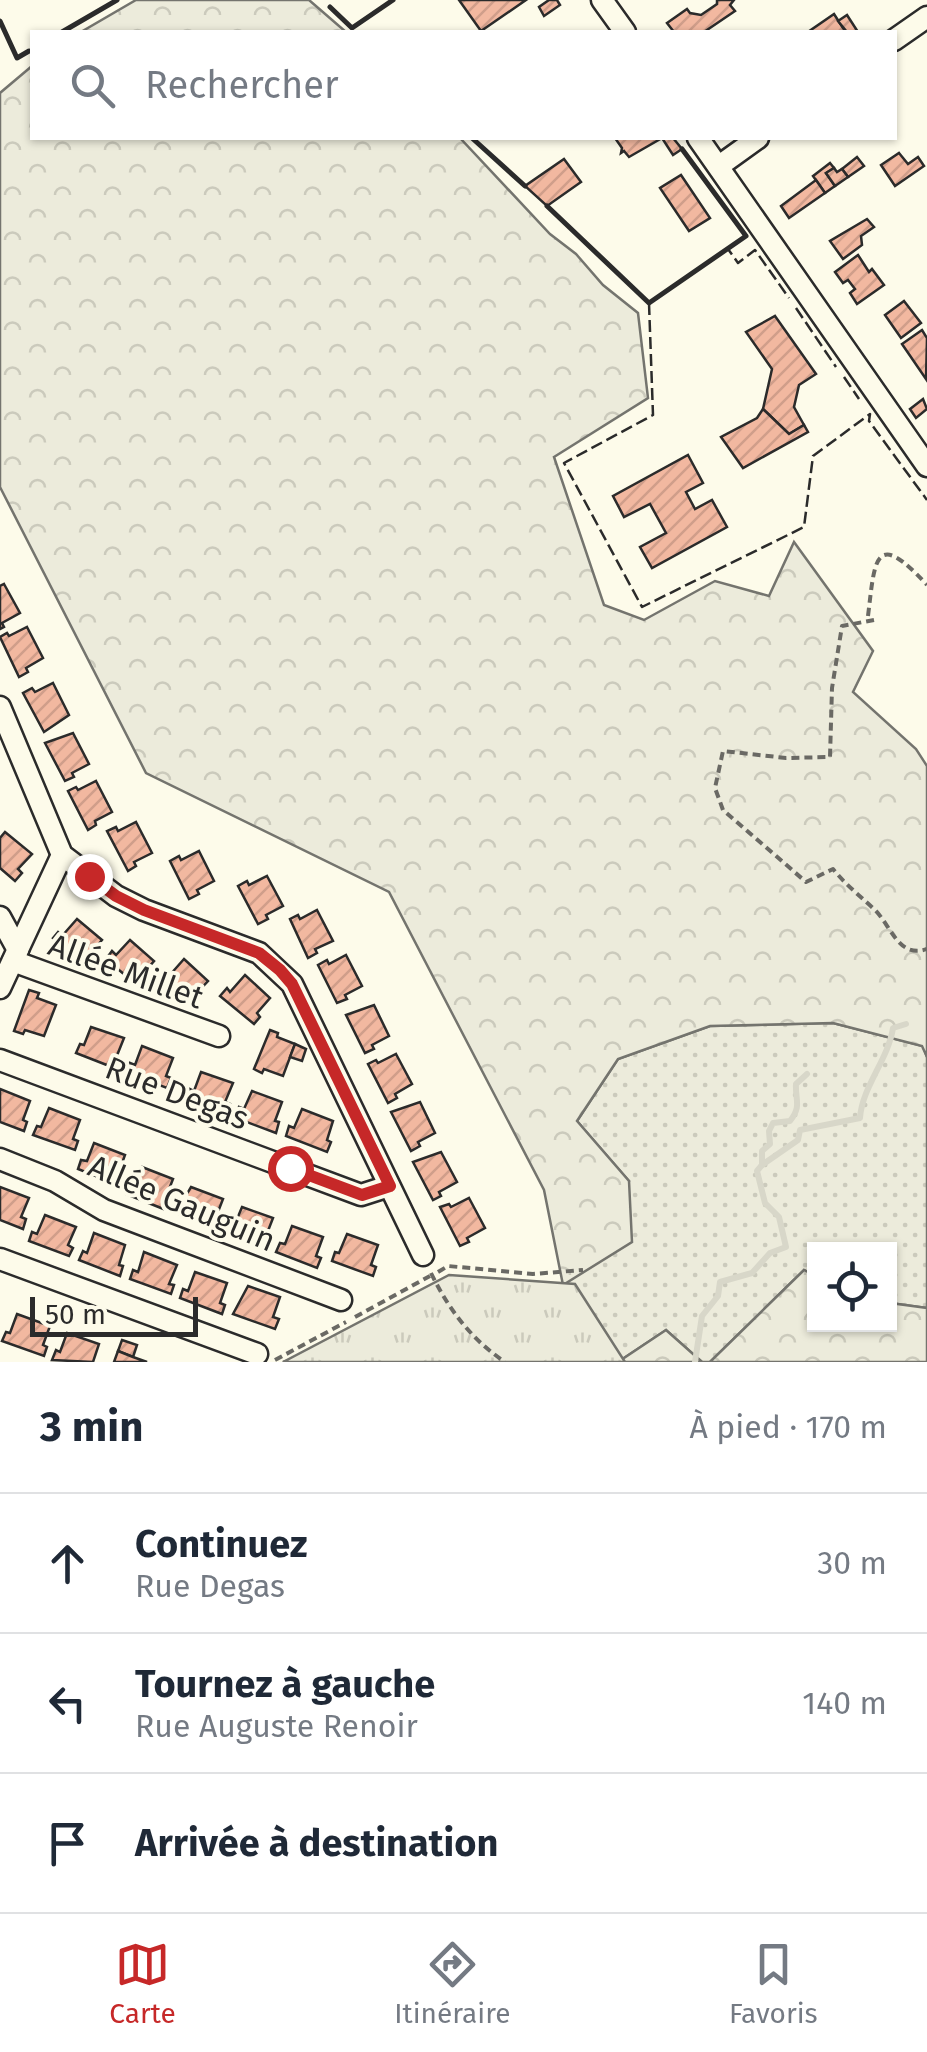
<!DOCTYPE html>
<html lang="fr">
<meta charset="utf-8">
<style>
:root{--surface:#fff;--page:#f6f6f7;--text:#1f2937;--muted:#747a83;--line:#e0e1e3;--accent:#c62828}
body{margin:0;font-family:"Fira Sans",sans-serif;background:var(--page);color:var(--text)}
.controls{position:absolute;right:30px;bottom:30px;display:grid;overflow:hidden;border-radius:0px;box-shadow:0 2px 8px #0004}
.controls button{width:90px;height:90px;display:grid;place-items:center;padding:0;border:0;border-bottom:2px solid var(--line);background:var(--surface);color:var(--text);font:50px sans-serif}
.scale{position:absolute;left:30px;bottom:25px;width:168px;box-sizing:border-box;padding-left:10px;border:5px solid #2b2b2b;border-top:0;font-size:28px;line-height:35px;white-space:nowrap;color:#2b2b2b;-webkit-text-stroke:8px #fdfbea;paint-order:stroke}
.stop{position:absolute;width:30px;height:30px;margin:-22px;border:8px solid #c62828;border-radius:50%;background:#fff}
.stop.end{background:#c62828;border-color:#fff;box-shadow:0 2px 10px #0008}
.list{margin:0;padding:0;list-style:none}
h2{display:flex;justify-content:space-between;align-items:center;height:130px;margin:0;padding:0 40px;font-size:42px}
h2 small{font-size:32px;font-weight:400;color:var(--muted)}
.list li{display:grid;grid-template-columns:65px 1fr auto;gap:30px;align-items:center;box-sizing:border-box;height:140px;padding:0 40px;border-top:2px solid var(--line)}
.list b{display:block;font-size:38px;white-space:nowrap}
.list p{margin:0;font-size:32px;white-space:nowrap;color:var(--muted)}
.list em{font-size:32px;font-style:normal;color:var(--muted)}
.icon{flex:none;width:55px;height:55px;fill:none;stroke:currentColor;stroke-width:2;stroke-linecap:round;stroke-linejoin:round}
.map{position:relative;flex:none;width:927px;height:1362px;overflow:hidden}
.search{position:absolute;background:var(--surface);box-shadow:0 2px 8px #0004;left:30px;right:30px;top:30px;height:110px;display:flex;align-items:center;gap:25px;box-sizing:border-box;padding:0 35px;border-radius:0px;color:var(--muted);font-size:38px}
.sheet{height:550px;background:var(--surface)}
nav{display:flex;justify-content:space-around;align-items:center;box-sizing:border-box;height:140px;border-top:2px solid var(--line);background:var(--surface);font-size:28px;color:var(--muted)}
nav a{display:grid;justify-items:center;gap:5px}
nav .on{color:var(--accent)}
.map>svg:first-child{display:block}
.grass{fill:url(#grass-dots);stroke:#74746e;stroke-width:2.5}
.forest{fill:url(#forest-crowns);stroke:#74746e;stroke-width:2.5}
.park{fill:url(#park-tufts);stroke:#74746e;stroke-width:2.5}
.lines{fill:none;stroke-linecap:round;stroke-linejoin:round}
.stream{stroke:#d8d7c9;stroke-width:6}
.building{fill:url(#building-hatch);stroke:#2b2b2b;stroke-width:2.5}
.minor-casing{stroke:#2b2b2b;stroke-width:25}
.path{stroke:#6a6964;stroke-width:4;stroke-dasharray:8 5;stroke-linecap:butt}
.minor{stroke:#fdfbea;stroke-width:20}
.fence{stroke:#2b2b2b;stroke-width:2.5;stroke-dasharray:12 5;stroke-linecap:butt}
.wall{stroke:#2b2b2b;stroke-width:5}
.route{stroke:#c62828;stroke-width:12}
.labels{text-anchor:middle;stroke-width:8;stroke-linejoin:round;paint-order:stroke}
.street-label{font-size:32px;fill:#2b2b2b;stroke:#fdfbea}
</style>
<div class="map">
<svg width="927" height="1362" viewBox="0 0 927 1362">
<defs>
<pattern id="grass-dots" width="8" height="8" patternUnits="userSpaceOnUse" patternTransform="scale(2.5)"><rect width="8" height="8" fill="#ecebdb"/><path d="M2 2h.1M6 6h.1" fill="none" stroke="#cbcabc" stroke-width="1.8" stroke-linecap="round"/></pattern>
<pattern id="forest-crowns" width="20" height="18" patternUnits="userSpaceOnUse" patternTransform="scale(2.5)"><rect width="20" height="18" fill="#ecebdb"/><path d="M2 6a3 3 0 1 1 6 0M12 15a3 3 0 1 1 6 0" fill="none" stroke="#cbcabc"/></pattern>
<pattern id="park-tufts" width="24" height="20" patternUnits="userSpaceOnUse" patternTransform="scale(2.5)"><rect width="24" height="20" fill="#ecebdb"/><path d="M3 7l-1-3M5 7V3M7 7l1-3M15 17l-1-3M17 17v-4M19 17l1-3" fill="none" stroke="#cbcabc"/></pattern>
<pattern id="building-hatch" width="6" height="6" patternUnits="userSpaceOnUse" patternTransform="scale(2.5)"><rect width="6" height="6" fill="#f2b8a0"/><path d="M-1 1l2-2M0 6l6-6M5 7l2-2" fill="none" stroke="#d09e8a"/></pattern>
</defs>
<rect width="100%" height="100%" fill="#fdfbea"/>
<path class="grass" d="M833,1023l90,23 4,11v251l-37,-5v-53h-76v25l-10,-5 -94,92h-8l-36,-32 -48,32h-335l280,-77 66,-104 -52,-60 41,-62 92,-33z"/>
<g class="forest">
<path d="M136,0h173l37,32h-265z"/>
<path d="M32,66v72h428l90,96 26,20 27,31 35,28 10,85 -94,59 50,148 40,15 71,-39 54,15 25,-54 79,109 -20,41 63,57 11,17v291l-5,-11 -89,-23 -123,3 -92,33 -41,62 52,60 3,61 -69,43 -19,-95 -155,-298 -243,-119 -146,-286v-394z"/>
<path d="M804,1270l10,5v49h76v-21l37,5v54h-217z"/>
<path d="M666,1330l36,32h-84z"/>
</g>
<path class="park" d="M449,1275l126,9 50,78h-342z"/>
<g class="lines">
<g class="stream">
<path d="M762,1165l36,-25 2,-10 60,-12c2,-31 28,-58 33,-90l13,-4"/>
<path d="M695,1362l7,-46 16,-20 2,-14 32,-9 18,-20 16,-6 -7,-30 -14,-14 -8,-32 5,-6v-14l8,-7 -1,-13 4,-8 17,-2c12,-15 5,-21 6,-37l11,-10"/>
</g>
</g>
<g class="building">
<path d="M459,0h67l-45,31z"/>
<path d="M549,0h8l3,5 -16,11 -5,-9z"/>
<path d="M717,0h17l-4,5 5,6 -31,21h-30l-7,-9 20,-14 3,4 11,2 16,-11z"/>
<path d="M834,14l11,17 -37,1z"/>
<path d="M847,15l11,17h-11l-9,-11z"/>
<path d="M615,138h47l-33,19 -5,-6 -3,2 1,-5z"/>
<path d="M662,138h11l9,11 -9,6z"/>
<path d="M899,153l9,11 10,-7 6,9 -29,20 -14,-21z"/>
<path d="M857,157l7,9 -16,11 -6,-8z"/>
<path d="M564,159l17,23 -34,24 -22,-20z"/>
<path d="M830,163l4,5 -8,5 9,13 -10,7 -12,-17z"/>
<path d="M834,168l3,4 5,-3 6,8 -13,9 -9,-13z"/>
<path d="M681,175l29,43 -21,13 -29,-43z"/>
<path d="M816,180l9,13 -36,25 -8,-12z"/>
<path d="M867,219l7,8 -13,9 1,9 -19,14 -13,-18z"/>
<path d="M858,255l11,17 3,-3 12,16 -27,19 -7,-11 5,-4 -7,-9 -5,3 -8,-11z"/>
<path d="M904,301l17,22 -20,15 -16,-23z"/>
<path d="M775,316l41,58 -17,11 -5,22 10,18 -15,9 -26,-25 9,-40 -26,-37z"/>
<path d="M922,330l5,8 -1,41 -24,-35z"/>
<path d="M923,399l4,10 -11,9 -6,-9z"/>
<path d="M763,409l26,25 15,-9 4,7 -65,36 -22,-31 36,-19z"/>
<path d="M688,455l15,28 -17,9 9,17 17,-9 15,27 -75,41 -12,-21 26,-14 -16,-29 -26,13 -11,-21z"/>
<path d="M4,584l16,29 -18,10 2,4 -4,2v-43z"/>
<path d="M27,627l16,31 -17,10 2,4 -9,5 -19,-40 7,-4 2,3z"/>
<path d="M53,683l16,32 -25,17 -21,-39 9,-5 3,4z"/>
<path d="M73,733l16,31 -17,9 2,4 -9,4 -20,-38z"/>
<path d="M96,781l16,31 -17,9 1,4 -8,5 -20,-39 8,-4 2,3z"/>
<path d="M136,822l16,31 -18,9 2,4 -8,5 -21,-40 9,-4 2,4z"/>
<path d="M5,832l27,22 -14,15 4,4 -7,8 -15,-13v-30z"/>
<path d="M199,851l15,30 -17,9 2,4 -10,5 -19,-38 9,-5 2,4z"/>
<path d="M267,876l16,30 -17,9 2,4 -10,5 -20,-38 9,-5 2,4z"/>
<path d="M317,910l16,31 -18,8 2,4 -9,5 -18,-39 8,-4 2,4z"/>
<path d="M77,919l25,21 -14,17 3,3 -5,6 -33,-28 5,-6 4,4z"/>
<path d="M130,940l24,21 -13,15 4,3 -7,7 -32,-27 6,-8 4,4z"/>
<path d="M346,955l16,31 -17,9 2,4 -10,4 -19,-38 9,-5 2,4z"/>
<path d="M184,959l24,22 -14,15 4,4 -6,7 -33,-28 6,-7 4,4z"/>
<path d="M245,975l25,23 -13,15 3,4 -6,7 -34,-28 7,-8 3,4z"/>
<path d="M29,990l10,3 -2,5 19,7 -12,31 -19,-6 -2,4 -9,-3z"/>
<path d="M374,1005l15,31 -17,9 2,4 -9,4 -19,-38z"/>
<path d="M91,1027l33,11 -8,20 4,1 -3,10 -41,-16 4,-9 4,1z"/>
<path d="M270,1030l8,3 -1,4 18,7 -12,32 -19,-7 -2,4 -8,-4z"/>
<path d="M295,1044l11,5 -4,12 -12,-4z"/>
<path d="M142,1046l31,12 -7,18 5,2 -4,10 -40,-15 3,-10 5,2z"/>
<path d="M396,1054l16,30 -17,10 2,4 -9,5 -20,-39 8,-4 2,3z"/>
<path d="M201,1072l32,11 -8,19 5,2 -4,10 -39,-15 3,-10 4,2z"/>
<path d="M0,1089l30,12 -7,19 4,2 -3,9 -24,-9z"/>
<path d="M252,1091l30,11 -7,19 4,1 -3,11 -40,-15 3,-11 5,2z"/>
<path d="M420,1102l15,31 -17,9 2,4 -9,5 -20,-39z"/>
<path d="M49,1108l31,12 -7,19 5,2 -3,9 -42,-15 4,-9 4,1z"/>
<path d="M302,1109l31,12 -6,19 4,2 -4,10 -41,-16 3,-10 5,2z"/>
<path d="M94,1143l31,12 -7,19 4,1 -4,10 -40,-16 3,-9 6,1z"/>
<path d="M441,1152l16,30 -18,10 2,4 -8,4 -20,-38z"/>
<path d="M142,1167l31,12 -7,18 4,2 -4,11 -40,-16 4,-10 4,1z"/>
<path d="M0,1187l29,11 -8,19 5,2 -3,10 -23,-9z"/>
<path d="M191,1187l32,12 -7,18 5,1 -5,11 -40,-16z"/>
<path d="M469,1198l16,30 -18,10 2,4 -9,4 -20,-39 9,-3 2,3z"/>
<path d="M242,1207l31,11 -7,18 5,2 -4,11 -41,-16 4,-11 5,2z"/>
<path d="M45,1215l31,12 -8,18 5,3 -4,8 -40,-15 3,-9 5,2z"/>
<path d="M292,1226l31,11 -7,19 5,2 -4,10 -41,-16 4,-9 5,1z"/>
<path d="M94,1233l31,12 -6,20 4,1 -3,10 -41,-16 4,-9 4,2z"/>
<path d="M347,1234l31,11 -7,20 5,2 -3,9 -41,-15 3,-9 4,1z"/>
<path d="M144,1252l33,13 -8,19 5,1 -3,9 -41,-15 3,-9 5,2z"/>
<path d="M195,1272l32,11 -7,20 5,2 -3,9 -42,-16 3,-9 5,2z"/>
<path d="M248,1286l32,11 -7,20 6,2 -4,10 -42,-15z"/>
<path d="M17,1314l33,12 -7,19 4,2 -3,9 -42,-15 4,-9 4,1z"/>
<path d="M67,1333l32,11 -6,18 -41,-2 4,-10 4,2z"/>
<path d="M122,1340l15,5 -4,12 -15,-6z"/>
<path d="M118,1351l15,6 14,5h-33z"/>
</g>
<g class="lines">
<defs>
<g id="minor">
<path d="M602,0l23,32"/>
<path d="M894,40l33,-23"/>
<path d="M698,138l229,328"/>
<path d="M719,166l39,-28"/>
<path d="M0,707l62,148 54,41 28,14 115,43 33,31 131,271"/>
<path d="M0,917l18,33"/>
<path d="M13,961l206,75"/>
<path d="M0,988l62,-133"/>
<path d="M0,1060l361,135 28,-9"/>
<path d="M0,1159l55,22 49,29 237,90"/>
<path d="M0,1259l257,95"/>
</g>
</defs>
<use href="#minor" class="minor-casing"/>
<g class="path">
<path d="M868,616c7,-56 6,-89 59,-31"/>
<path d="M874,620l-32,6 -10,62 -2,69 -44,1 -63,-7 -8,37 8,22 83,72 27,-13c13,16 26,26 41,40 17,16 24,50 53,40"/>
<path d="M438,1272l10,-6 85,8 50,-4"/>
<path d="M431,1273c18,37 40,66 74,89"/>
<path d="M355,1317l75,-41"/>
<path d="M275,1360l71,-38"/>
</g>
<use href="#minor" class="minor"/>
<g class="fence">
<path d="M746,236l-18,13 10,14 17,-13 34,48"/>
<path d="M649,303l4,112 -89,48 78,144 162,-80 9,-71 57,-42 -1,7 58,79"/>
<path d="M796,308l40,59"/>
<path d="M844,377l15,22"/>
</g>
<g class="wall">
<path d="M330,7l22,21 41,-28"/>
<path d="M0,21l17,37 12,-7"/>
<path d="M62,32l55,-32"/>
<path d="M472,138l53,48"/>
<path d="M547,206l102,97 97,-67 -64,-87"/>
</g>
</g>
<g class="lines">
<path class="route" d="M89,876l27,20 28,14 115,43 21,17 12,14 98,202 -28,9 -72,-27"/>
</g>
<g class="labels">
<g class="street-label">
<text transform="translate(126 971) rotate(20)" y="11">Allée Millet</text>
<text transform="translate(177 1093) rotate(21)" y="11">Rue Degas</text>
<text transform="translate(182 1203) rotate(23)" y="11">Allée Gauguin</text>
</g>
</g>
</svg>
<div class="controls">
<button><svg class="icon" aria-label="locate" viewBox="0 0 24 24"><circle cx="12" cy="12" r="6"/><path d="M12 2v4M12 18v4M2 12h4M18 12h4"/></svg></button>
</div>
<div class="scale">50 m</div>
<div class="stop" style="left:290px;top:1168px"></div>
<div class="stop end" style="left:89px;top:876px"></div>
<div class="search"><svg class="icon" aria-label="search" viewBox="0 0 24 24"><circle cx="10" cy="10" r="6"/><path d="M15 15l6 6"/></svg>Rechercher</div>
</div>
<section class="sheet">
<h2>3 min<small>À pied · 170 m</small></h2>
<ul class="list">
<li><svg class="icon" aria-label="ahead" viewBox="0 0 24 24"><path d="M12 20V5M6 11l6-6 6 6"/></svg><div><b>Continuez</b><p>Rue Degas</p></div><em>30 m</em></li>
<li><svg class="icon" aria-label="left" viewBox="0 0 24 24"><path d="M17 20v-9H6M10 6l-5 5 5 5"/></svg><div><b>Tournez à gauche</b><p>Rue Auguste Renoir</p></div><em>140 m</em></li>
<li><svg class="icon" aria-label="arrive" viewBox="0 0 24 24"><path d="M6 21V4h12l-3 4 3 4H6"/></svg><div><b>Arrivée à destination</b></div></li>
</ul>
</section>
<nav>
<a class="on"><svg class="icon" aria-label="map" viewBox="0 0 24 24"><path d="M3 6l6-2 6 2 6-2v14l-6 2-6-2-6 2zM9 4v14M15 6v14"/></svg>Carte</a>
<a><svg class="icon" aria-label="directions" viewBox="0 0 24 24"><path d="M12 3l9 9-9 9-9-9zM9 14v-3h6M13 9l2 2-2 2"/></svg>Itinéraire</a>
<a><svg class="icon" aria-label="saved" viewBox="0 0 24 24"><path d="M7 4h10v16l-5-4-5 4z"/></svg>Favoris</a>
</nav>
